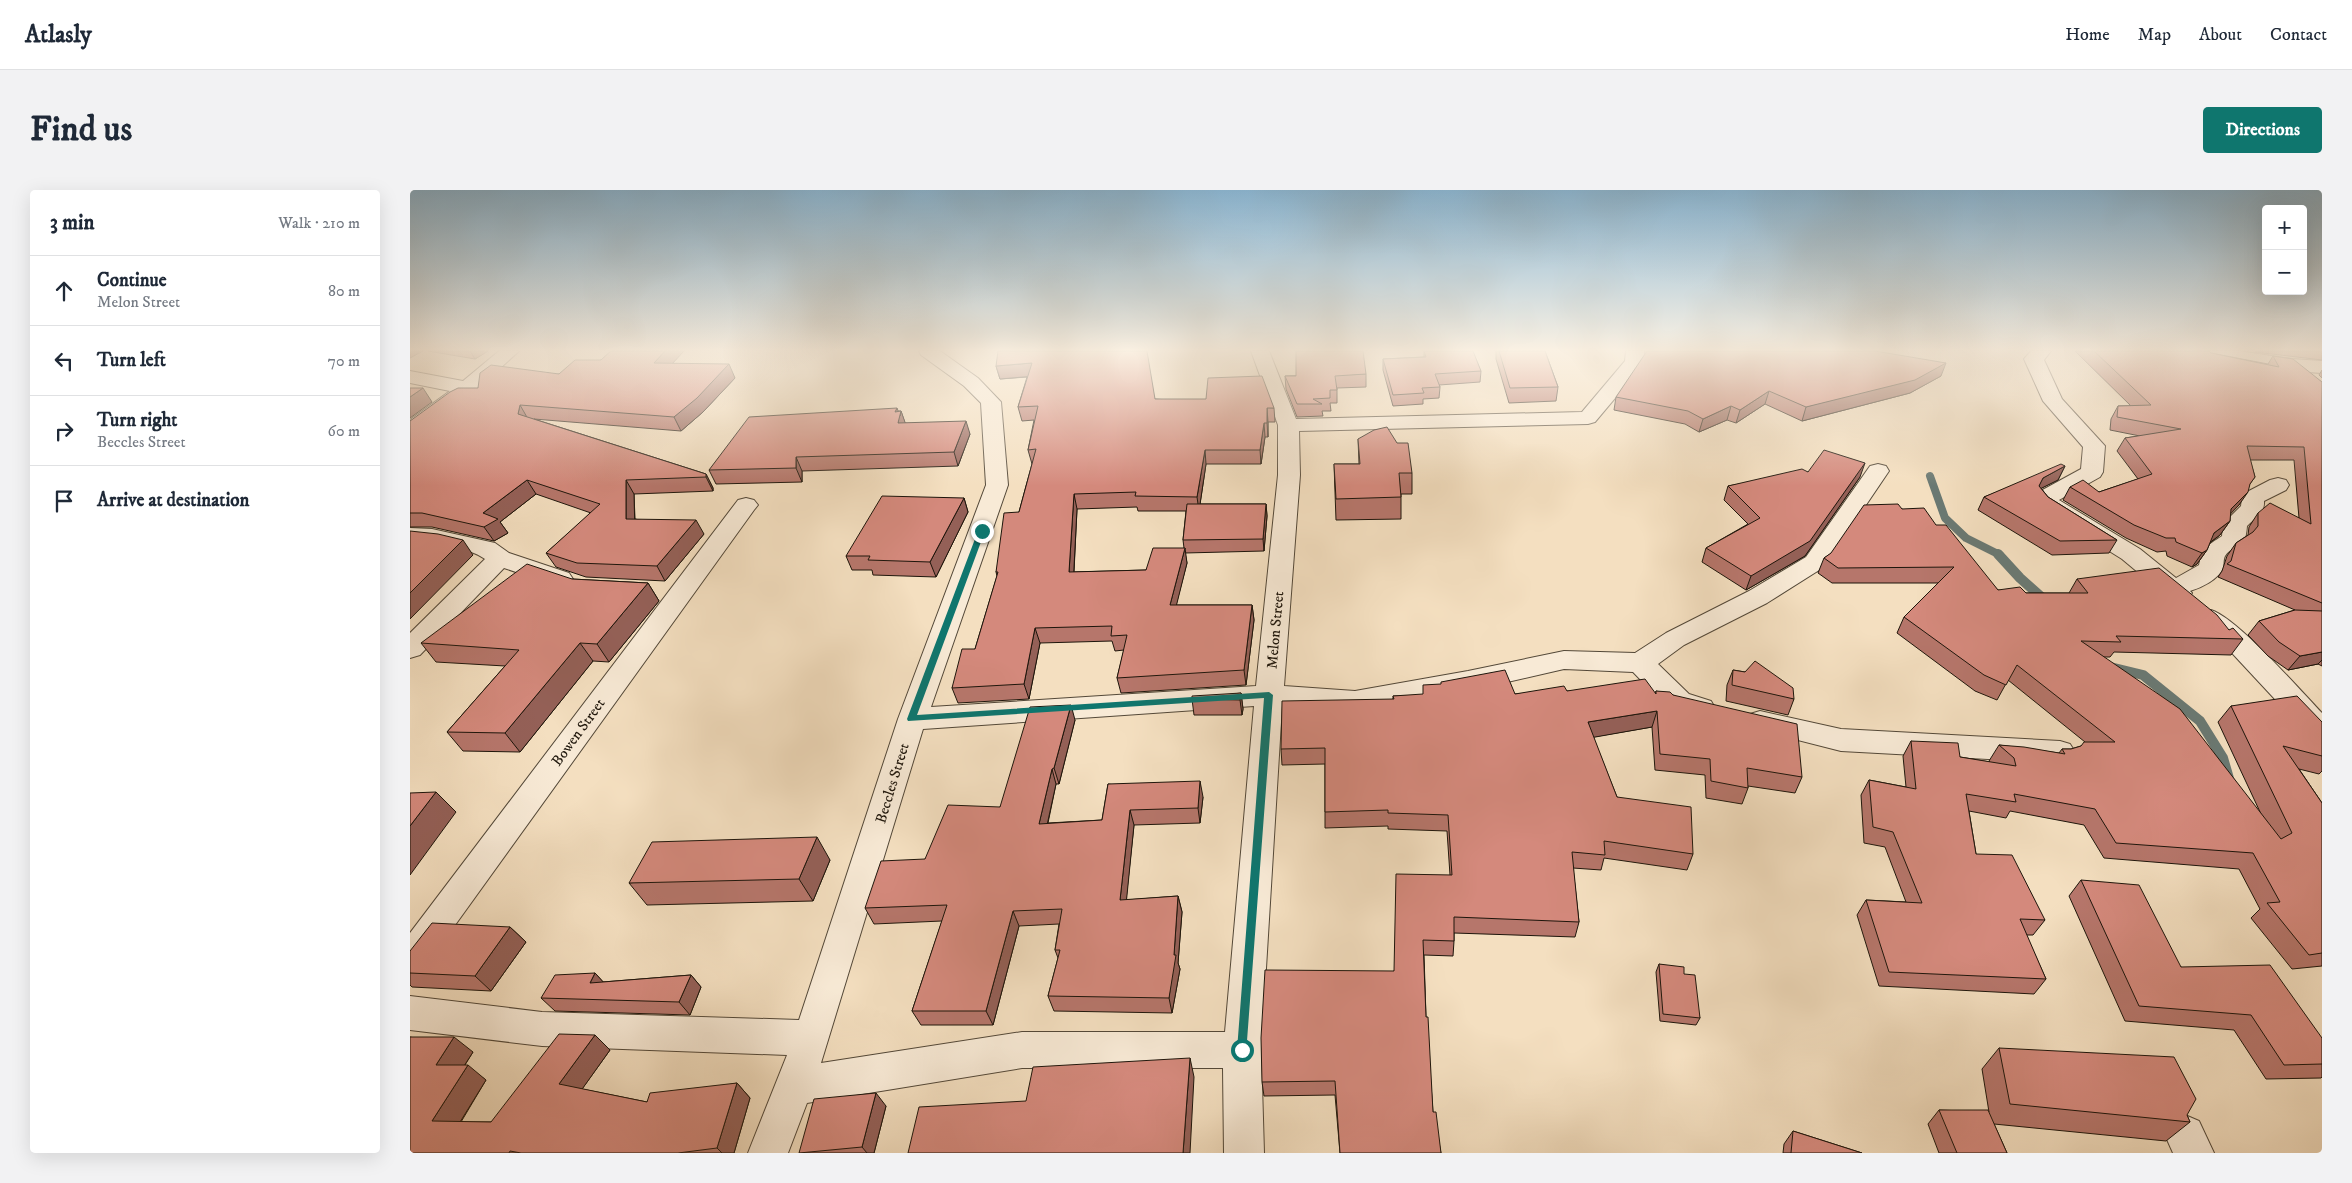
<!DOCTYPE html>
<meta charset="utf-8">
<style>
:root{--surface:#fff;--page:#f2f2f3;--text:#1f2937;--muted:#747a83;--line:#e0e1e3;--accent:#0f766e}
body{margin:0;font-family:"IM FELL DW Pica",serif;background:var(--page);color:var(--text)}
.controls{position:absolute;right:15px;top:15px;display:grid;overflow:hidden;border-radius:5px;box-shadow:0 5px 20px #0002}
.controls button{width:45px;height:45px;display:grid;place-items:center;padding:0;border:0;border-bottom:1px solid var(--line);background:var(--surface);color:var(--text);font:25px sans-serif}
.stop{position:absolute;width:15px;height:15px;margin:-11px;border:4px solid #0f766e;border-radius:50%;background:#fff}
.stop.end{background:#0f766e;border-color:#fff;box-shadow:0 1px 5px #0008}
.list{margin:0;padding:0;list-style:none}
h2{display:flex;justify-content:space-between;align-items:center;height:65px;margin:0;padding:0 20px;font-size:21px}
h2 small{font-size:16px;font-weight:400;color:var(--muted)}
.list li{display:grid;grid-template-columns:32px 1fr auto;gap:15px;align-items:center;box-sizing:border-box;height:70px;padding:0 20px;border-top:1px solid var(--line)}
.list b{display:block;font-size:19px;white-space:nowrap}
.list p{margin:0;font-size:16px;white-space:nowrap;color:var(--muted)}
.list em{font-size:16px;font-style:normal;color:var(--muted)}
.icon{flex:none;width:28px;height:28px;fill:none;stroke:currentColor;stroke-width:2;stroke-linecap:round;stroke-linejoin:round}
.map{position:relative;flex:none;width:1912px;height:963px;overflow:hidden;border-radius:5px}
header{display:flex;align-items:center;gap:30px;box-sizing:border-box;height:70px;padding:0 25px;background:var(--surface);border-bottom:1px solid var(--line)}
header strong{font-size:24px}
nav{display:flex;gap:28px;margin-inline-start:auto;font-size:18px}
.intro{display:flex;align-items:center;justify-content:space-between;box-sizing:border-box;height:120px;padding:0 30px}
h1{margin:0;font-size:35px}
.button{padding:12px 22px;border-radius:5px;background:var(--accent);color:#fff;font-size:18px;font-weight:700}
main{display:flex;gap:30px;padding:0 30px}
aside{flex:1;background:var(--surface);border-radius:5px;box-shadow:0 5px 20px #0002}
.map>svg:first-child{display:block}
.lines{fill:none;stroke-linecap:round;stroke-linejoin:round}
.stream-far1{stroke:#6a7973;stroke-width:8}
.stream{stroke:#6a7973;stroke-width:10}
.minor-casing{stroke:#534838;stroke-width:2}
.minor{fill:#f8ead6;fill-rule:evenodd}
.wall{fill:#b6766b;stroke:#1d150b;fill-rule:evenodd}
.shaded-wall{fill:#946057;stroke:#1d150b}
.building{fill:#d4897c;stroke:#1d150b}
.route{fill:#0f766e}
.labels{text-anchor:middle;stroke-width:4;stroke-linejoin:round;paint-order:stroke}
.street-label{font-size:15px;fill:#1d150b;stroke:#f8ead6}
</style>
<header>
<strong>Atlasly</strong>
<nav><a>Home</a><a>Map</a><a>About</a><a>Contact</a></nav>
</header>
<div class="intro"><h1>Find us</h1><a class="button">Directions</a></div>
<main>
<aside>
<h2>3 min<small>Walk · 210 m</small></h2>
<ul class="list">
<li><svg class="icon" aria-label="ahead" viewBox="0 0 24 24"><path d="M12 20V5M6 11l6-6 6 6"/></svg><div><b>Continue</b><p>Melon Street</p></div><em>80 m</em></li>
<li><svg class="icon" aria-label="left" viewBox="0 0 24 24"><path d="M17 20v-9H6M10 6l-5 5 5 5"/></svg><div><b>Turn left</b></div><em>70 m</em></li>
<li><svg class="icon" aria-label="right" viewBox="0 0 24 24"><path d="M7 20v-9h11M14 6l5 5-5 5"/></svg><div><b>Turn right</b><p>Beccles Street</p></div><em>60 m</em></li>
<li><svg class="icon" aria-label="arrive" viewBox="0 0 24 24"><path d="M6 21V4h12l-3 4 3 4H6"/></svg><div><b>Arrive at destination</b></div></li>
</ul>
</aside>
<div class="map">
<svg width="1912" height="963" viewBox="0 0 1912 963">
<rect width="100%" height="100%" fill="#f4dfc0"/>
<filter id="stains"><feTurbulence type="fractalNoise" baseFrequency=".004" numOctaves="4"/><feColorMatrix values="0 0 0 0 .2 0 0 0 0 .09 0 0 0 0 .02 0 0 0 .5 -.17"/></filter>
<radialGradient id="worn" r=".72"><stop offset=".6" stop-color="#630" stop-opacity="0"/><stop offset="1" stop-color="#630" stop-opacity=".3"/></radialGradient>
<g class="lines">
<path class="stream-far1" d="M1520,286l15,42 21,20 34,17"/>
<g class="stream">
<path d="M1588,364l22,24 27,24"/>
<path d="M1700,477l33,8 57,46 23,37 7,24"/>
</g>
<defs>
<g id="minor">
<path d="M89,161h20l-45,41 -57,42 -7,2v-16l40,-29 -40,-8v-12l53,10z"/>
<path d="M509,161h21l38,27 23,24 7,83 -77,222 325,-21 22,-211v-50l-27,-74h18l27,68 286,-7 43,-51 1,-10h18l1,11 -3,4 -47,56 -7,2 -289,7 1,44 -16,211 71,5 113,-20 96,-20 71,2 31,-20 83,-42 57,-34 64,-91 8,-2 8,2 3,5 -65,96 -57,36 -83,42 -26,19 31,30 22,7 4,7 -4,7 -10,3 -32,-9 -36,-37 -69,-3 -96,22 -113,20 -73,-5 -21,344 3,103h-40l-1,-85h-201l-215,35 -19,50h-40l39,-98 -245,-9 -132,-16v-34l132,16 257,8 99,-301 88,-234 -5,-82 -17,-17 -43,-31zM844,516l-29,326h-203l-201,31 102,-334z"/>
<path d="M1621,161h20l-7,9 18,39 43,47 -2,26 -3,5 -41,23 81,49 36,29 23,-13c4,-18 8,-19 23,-29l1,-12 18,-18 1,-8 3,-5 25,-13 8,-2 8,2 3,5 -3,5 -22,11c1,12 -9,17 -17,25 -2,29 -13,16 -22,30 -2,4 -1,9 -2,12 -4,11 -22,20 -33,23l2,2 -4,6 -9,2 -9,-2 -48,-40 -80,-50 -8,-11 3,-5 44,-24 2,-22 -40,-46 -19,-42z"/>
<path d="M1785,161h44l53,8 30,2v12l-30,-2 -88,-14 -7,-2z"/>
<path d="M336,308l8,2 4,5 -4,5 -332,461 -12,5v-43l328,-433z"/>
<path d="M0,338l22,1 63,14 14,10 60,20 4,6 -4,6 -9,2 -56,-19 -84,87 -10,3v-25l75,-74c-18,-13 -53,-16 -75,-17z"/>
<path d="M1801,420c26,8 89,80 111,103v29l-10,-3 -94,-101 -16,-13 -4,-6 4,-6z"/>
<path d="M1350,521l81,18 219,12 10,3 5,8 -5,8 -10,3 -219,-12 -91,-23 -4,-7 4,-7z"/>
<path d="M1775,925l14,6 15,32h-41l-8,-18 6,-14z"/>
</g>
</defs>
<use href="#minor" class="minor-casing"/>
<use href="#minor" class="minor"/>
</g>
<g class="wall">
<path d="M18,161h60l-13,8z"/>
<path d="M201,161h73l-12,12 63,15 -32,34 -22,19 -147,-12 172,55 7,14v3l-79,3 1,25 69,15 -39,47 -79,-4 -30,-10 -10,-14 45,-40 -55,-19 -36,28 8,11 -14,8 -62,-14h-22v-106l68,-33 81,-14 42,-14z"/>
<path d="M1014,161l57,20 -1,11 -41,3 1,2 -1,11 -16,1v5l-30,2 -10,-36v-11l41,-2z"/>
<path d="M1086,161h49l13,36 -2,14 -47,2 -13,-44z"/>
<path d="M1665,161h134l2,2 57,11 5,-8 49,26v284l-4,-2 -30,6 -20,-14 -20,-21 11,-14 36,-11 -77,-33 4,-6 5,-15 9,-13 12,-8 1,-8 9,-14 41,5 -5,-58h-44l5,17 -6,8 -10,20 -9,9v7l-10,14 -10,8 -3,7 -10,14 -5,3 -25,-11 -1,-5 -9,1 -31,-14 -63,-38 7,-13 29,5 39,-13 -21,-28 8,-13 15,-2 -30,-6 1,-11 7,-13h13z"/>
<path d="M1845,161h67v9l-67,-8z"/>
<path d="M586,176l159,33 119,9 1,14h-7v15h-3l-4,27h-55l-6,40h66l1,12 -3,35 -79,2 2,10 -11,42h76l2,15 -8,65 -125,8 -4,-15 7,-28 -9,1 -3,-10 -72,2 -11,56 -71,4 -6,-15 23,-39 22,-73 -1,-4 23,-60 13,-48 -4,-14 6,-30 -12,1 -4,-14 9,-30 -27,2zM727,317l1,4h48l-3,29 1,8 -38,22 -72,2 3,-63z"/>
<path d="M1912,180v8l-3,-3z"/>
<path d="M956,184v13l-29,1v15h-7l1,8h-9l1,5 -26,1 -11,-28 -1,-13z"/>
<path d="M1531,186l-31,17 -108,28 -37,-17 -29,19 -9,-3 -28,12 -14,-8 -71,-14 2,-13z"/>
<path d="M488,221h3l4,12 65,11 -12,32 -156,5v11l-86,2 -7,-14z"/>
<path d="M948,249l54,34v21h-11v25l-65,1 -2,-56h25z"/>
<path d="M1655,276l-7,14 -17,8 7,9 69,43 -8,13 -57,2 -74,-45 6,-13z"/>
<path d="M1398,282l52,5 -55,79 -59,34 -44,-28 4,-14 42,-24 -24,-24 4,-14z"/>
<path d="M554,308l4,14 -32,65 -63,-2 -1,-5h-20l-6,-14z"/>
<path d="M1492,319l34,16 62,65 28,3h43l8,-14 152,51 14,9 -12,16 -117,-3 -4,5h-6l157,157 -43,-92 13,-16 91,16v49l-3,3 -20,-5 23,34v163l-30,3 -41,-51 9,-9 -21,-40 -135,-11 -20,-33 -74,-14 -4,7 -37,-7 7,43 69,66 -12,15h-7l20,44 -12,15 -155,-8 -22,-71 9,-15 40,2 -21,-55 -21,-4 -3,-48 8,-15 37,7 -3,-31 8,-15 49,16 30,5 -1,-1 10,-16 60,8 3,-4h9l10,-3 4,-4 -77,-62 -11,20 -22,-9 -78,-58 7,-16 34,-34h-106l-14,-10 6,-15z"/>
<path d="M162,389l76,4 11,18 -50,61 -16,-1 -73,91 -57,-1 -16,-19 58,-66 -69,-4 -15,-19z"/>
<path d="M1323,480l12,2 49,27 -6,16 -62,-14 1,-16z"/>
<path d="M1157,501l88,2 1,-2 17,4 129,82 -7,16 -47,-7v2l-6,16 -36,-6 -1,-23 -50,-5 -3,-43 -59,10 24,60 76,57 -6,16 -83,-12 -3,12 -28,-2 6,54 -4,15 -121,-4v8l-1,15 -29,-1 2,62 7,95 8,41h-101l-5,-58 -71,1 -2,-14 132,-111 56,-96 -3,-44 -59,-2v-3l-63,2v-64l-43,1 -1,-16 112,-50v-3l122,-2z"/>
<path d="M831,503l2,16 -1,6h-48l-2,-16z"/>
<path d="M665,530l-16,64h-3l-8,39 54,-3 6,-36 95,13 -3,26 -66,2 -8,75 52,-4 4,16 -4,51 2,6 -8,44 -118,-2 -6,-15 10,-38 -3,-8 4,-26 -40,2 -26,99h-72l-9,-14 30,-90 -68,3 -9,-16 60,-49 75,-52z"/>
<path d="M420,670l-17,41 -166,4 -18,-22z"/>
<path d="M1671,690l100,87 141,71v39l-1,1 -55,1 -32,-49 -109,-9 -56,-125z"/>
<path d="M100,737l16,15 -35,49 -79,-4 -2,-2v-34z"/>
<path d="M1249,774l25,10 16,44 -4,7 -36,-4 -4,-49z"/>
<path d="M185,783l8,9 88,-7 10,12 -11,28 -135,-4 -14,-13z"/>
<path d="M185,845l15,15 -28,39 65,13 90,-19 13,15 -16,55h-324v-116l63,15 -8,13 21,15 -25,42h30z"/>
<path d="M1589,858l188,67 3,7 -24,19 -172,-17 13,29h-68l-11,-29 11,-14 50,2 -7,-43z"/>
<path d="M476,916l-12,47h-75z"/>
<path d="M1383,941l69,22h-79l1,-9z"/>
</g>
<g class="shaded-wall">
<path d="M0,161h13l-13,7z"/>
<path d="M60,161h18l-13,8z"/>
<path d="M255,161h19l-23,25 -7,-13z"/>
<path d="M622,173l3,13 -35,3 -4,-13z"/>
<path d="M1536,173l-5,13 -31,17 -108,28 4,-14z"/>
<path d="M319,174l6,14 -32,34 -22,19 -7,-14z"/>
<path d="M13,198l9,14 -22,16v-21z"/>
<path d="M1359,201l-4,13 -29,19 4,-13z"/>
<path d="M110,215l8,14 -10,-5z"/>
<path d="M1321,216l-4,14 -28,12 4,-13z"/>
<path d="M487,218l3,8 1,-5 5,14 -8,-2 -3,-11z"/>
<path d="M857,218l1,14v15l-1,-14z"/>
<path d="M556,231l4,13 -12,32 -4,-14z"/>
<path d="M854,233l1,14 -4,27 -1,-14z"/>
<path d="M795,260l1,14 -7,47 -2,-14z"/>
<path d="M386,267l6,14v11l-6,-14z"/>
<path d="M1455,273l-5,14 -55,79 -59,34 5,-14z"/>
<path d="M1655,276l-7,14 -22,11 7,-13z"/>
<path d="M296,284l7,14v3l-7,-14z"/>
<path d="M117,290l9,14 -36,28 8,11 -14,8 -10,-14 -1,-14z"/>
<path d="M216,290l8,14 1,39 -9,-14z"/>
<path d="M1838,302l-9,13 -17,18 9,-14z"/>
<path d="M664,304l3,15 -4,78 -4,-15z"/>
<path d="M554,308l4,14 -32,65 -6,-15z"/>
<path d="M856,314l1,12 -3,35 -1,-12z"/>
<path d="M286,330l8,14 -39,47 -8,-15z"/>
<path d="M1820,331l-10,14 -15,11 9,-13z"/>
<path d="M53,350l10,15 -63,64v-26z"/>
<path d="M775,358l2,15 -14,56 -3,-14z"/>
<path d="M1797,360l-10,14 -5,3 10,-14z"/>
<path d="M238,393l11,18 -50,61 -12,-18z"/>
<path d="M842,415l2,15 -8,65 -2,-15z"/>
<path d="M625,438l5,15 -11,56 -5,-15z"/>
<path d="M170,453l13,18 -73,91 -15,-19z"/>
<path d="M1912,462v8l-4,4 -30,6 12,-14z"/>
<path d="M831,503l2,16 -1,6 -2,-15z"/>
<path d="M661,515l4,15 -16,64 -5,-16z"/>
<path d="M1247,521l-5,16 -68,12 4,-17z"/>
<path d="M642,579l4,15 -12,55 -5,-15z"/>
<path d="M790,591l3,16 -3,26 -2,-15z"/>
<path d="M26,602l20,20 -46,63v-49z"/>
<path d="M720,620l4,15 -9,90 -5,-15z"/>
<path d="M407,647l13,23 -17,41 -14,-22z"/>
<path d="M768,706l4,16 -4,51 2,6 -8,44 -3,-15 5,-43z"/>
<path d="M603,721l6,15 -26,99 -7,-14z"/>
<path d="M100,737l16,15 -35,49 -16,-15z"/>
<path d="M185,783l12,13 -17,-3z"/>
<path d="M281,785l10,12 -11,28 -11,-13z"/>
<path d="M185,845l15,15 -35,49 -16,-15z"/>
<path d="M44,847l19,15 -18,28 -19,-15z"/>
<path d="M780,868l4,19 -4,76h-7z"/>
<path d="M58,875l18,15 -34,55 -20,-14z"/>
<path d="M327,893l13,15 -16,55h-12l-5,-5z"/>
<path d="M466,903l10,13 -12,47h-7l-5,-6z"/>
</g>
<g class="building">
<path d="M201,161h54l-11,12 75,1 -32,34 -23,19 -154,-12 -2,9 188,60v3l-80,3v39l70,1 -39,46 -80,-3 -31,-10 54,-49 -73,-24 -44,33 15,6 -14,8 -62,-14h-12v-92l40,-29 8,-4h20l2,-15 11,-8 68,9 16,-14h26z"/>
<path d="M588,161h149l8,48h51l2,-21 54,-2 12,32h-7v15h-3l-4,27h-55l-8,47 -62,-1 1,-4 -62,2 -5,78 77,-2 7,-22h32l-15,57h82l-8,65 -127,8 10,-43 -16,1 1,-10 -77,2 -11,56 -72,4 10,-39h13l23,-77h-2l8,-59 15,-1 17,-63 -8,1 10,-44 -20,1 14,-44 -36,3z"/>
<path d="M886,161h67l3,23 -31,2 2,14h-7v8l-17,1 9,5h-25l-12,-28h11z"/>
<path d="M1014,161h49l8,20 -46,3 5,13 -18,1 2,5 -31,2 -10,-36 43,-2z"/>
<path d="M1089,161h46l13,36 -48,1z"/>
<path d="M1237,161h228l71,12 -31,17 -109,27 -37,-16 -29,19 -9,-4 -28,13 -15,-8 -72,-14z"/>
<path d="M1684,161h115l2,2 68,14 -6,-11 20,3 29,23v221l-95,-39 4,-3 5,-18 17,-11 5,-6v-13l12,-10 41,21 -7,-77 -57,-1 8,31 -5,7 -2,8 -17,17 -1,12 -16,12 -7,17 -5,3 -26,-11 -1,-4h-9l-32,-13 -64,-38 13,-7 16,12 53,-18 -27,-36 56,-9 -64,-12 1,-11 33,-1z"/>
<path d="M0,198h13l-13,9z"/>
<path d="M487,218l-2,4 6,-1 -3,12 68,-2 -12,31 -158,5v11l-87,2 40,-53z"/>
<path d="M977,237l10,16h11l4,30h-13l2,24 -65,2 -2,-35h26l-2,-25 16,-9z"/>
<path d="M1414,260l41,13 -55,78 -59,35 -45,-28 54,-30 -32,-32 74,-17 6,3z"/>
<path d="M1651,274l4,2 -22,12 -4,8 9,11 69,43 -57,1 -76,-44z"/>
<path d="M472,306l82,2 -34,64 -62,-2 2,-4h-24z"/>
<path d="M777,314h79l-3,35 -80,1z"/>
<path d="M1488,314l4,5 22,-1 12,17h10l52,65 22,-3 6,6h62l-11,-14 82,-11 58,47 12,15 4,-2 10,11 -127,-3 5,6 -40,-1 99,68 101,130 11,-6 -61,-127 66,-10 25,26v34l-39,-10 39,57v150l-13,2 -42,-52 13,-1 -27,-49 -137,-10 -21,-34 -81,-15 2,8 -50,-8 10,60 36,1 33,65 -25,-1 26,60 -157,-7 -23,-72 56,3 -29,-71 -20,-5 -4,-47 47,9 -5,-48 47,2 2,14 56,9 -2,-8 -15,-13 25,2 41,7 -3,-5h9l10,-3 3,-4h31l-98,-77 -11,20 -22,-10 -80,-58 50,-50 -116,1 -14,-10 7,-5 33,-48z"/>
<path d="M0,341l28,3 25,6 -53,53z"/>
<path d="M117,374l45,15 76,4 -51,61 -17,-1 -75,90 -58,-1 72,-82 -98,-7z"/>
<path d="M1885,420l27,1v41l-22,4 -21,-14 -20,-21z"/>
<path d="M1345,471l38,27 1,11 -62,-14 1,-15 12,2z"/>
<path d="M1095,480l10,24 49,-8 3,5 78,-12 11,15v-3l14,1 3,3 124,29 5,53 -55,-9 1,20 -37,-7 -1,-22 -50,-5 -3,-43 -69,11 29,75 74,10 2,47 -89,-13 1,14 -33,-3 7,70 -125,-5v24l-31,-1 3,77h2l5,95h3l5,41h-101l-5,-72 -73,1 -1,-44 4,-68 129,1 2,-97 56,1 -4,-60 -60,-2v-3l-63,2v-64l-44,1 1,-48 112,-2 -1,-3 30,-2v-9l18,-1v-2z"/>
<path d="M831,503l-1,7 -48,-1v-3z"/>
<path d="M661,515l-17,63 -2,1 -13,55 63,-4 6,-36 92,-3 -2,27 -68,2 -10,90 58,-4 -4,59h2l-7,43 -121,-2 12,-46h-5l7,-41 -49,2 -27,100h-74l35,-106 -82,3 16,-47 44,-2 23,-54 52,2 30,-100z"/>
<path d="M26,602l-26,34v-33z"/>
<path d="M407,647l-18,42 -170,4 23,-41z"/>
<path d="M1671,690l58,5 42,82 89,-2 52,73v26l-38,1 -33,-50 -112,-9z"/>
<path d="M22,733l78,4 -35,49 -65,-3v-22z"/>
<path d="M1249,774l25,3v7l11,1 5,43 -37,-4z"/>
<path d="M185,783l-5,10 101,-8 -12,27 -138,-4 14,-23z"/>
<path d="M149,844l36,1 -36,49 88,18 3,-9 87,-10 -20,65 -39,5h-157l-11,-2 -1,2h-99v-116h44l-18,28h32l-36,56 59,1z"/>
<path d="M1589,858l175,9 22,42 -9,16 3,7 -180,-18z"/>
<path d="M780,868l-7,95h-275l11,-46 107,-6 7,-34z"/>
<path d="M466,903l-14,54 -63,6 15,-54z"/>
<path d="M1529,920h49l19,43h-50z"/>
<path d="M1383,941l69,22h-71z"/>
</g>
<linearGradient id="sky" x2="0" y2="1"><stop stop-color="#8ab7d5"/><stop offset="0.54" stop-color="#faf1e3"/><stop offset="1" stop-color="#faf1e3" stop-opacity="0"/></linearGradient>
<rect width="1912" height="296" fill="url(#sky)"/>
<path class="route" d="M572,339l3,2 -68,184 352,-23 4,3 -27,359 -4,2 -5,-6 27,-352 -356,23 -1,-2 71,-188z"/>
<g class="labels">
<g class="street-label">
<text transform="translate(865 440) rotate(-85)" y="5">Melon Street</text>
<text transform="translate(168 542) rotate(-54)" y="5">Bowen Street</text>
<text transform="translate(482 593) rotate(-73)" y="5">Beccles Street</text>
</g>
</g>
<rect width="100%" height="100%" filter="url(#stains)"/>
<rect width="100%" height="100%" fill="url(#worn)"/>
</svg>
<div class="controls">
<button>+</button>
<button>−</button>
</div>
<div class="stop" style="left:832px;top:860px"></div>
<div class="stop end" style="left:572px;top:341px"></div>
</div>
</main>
